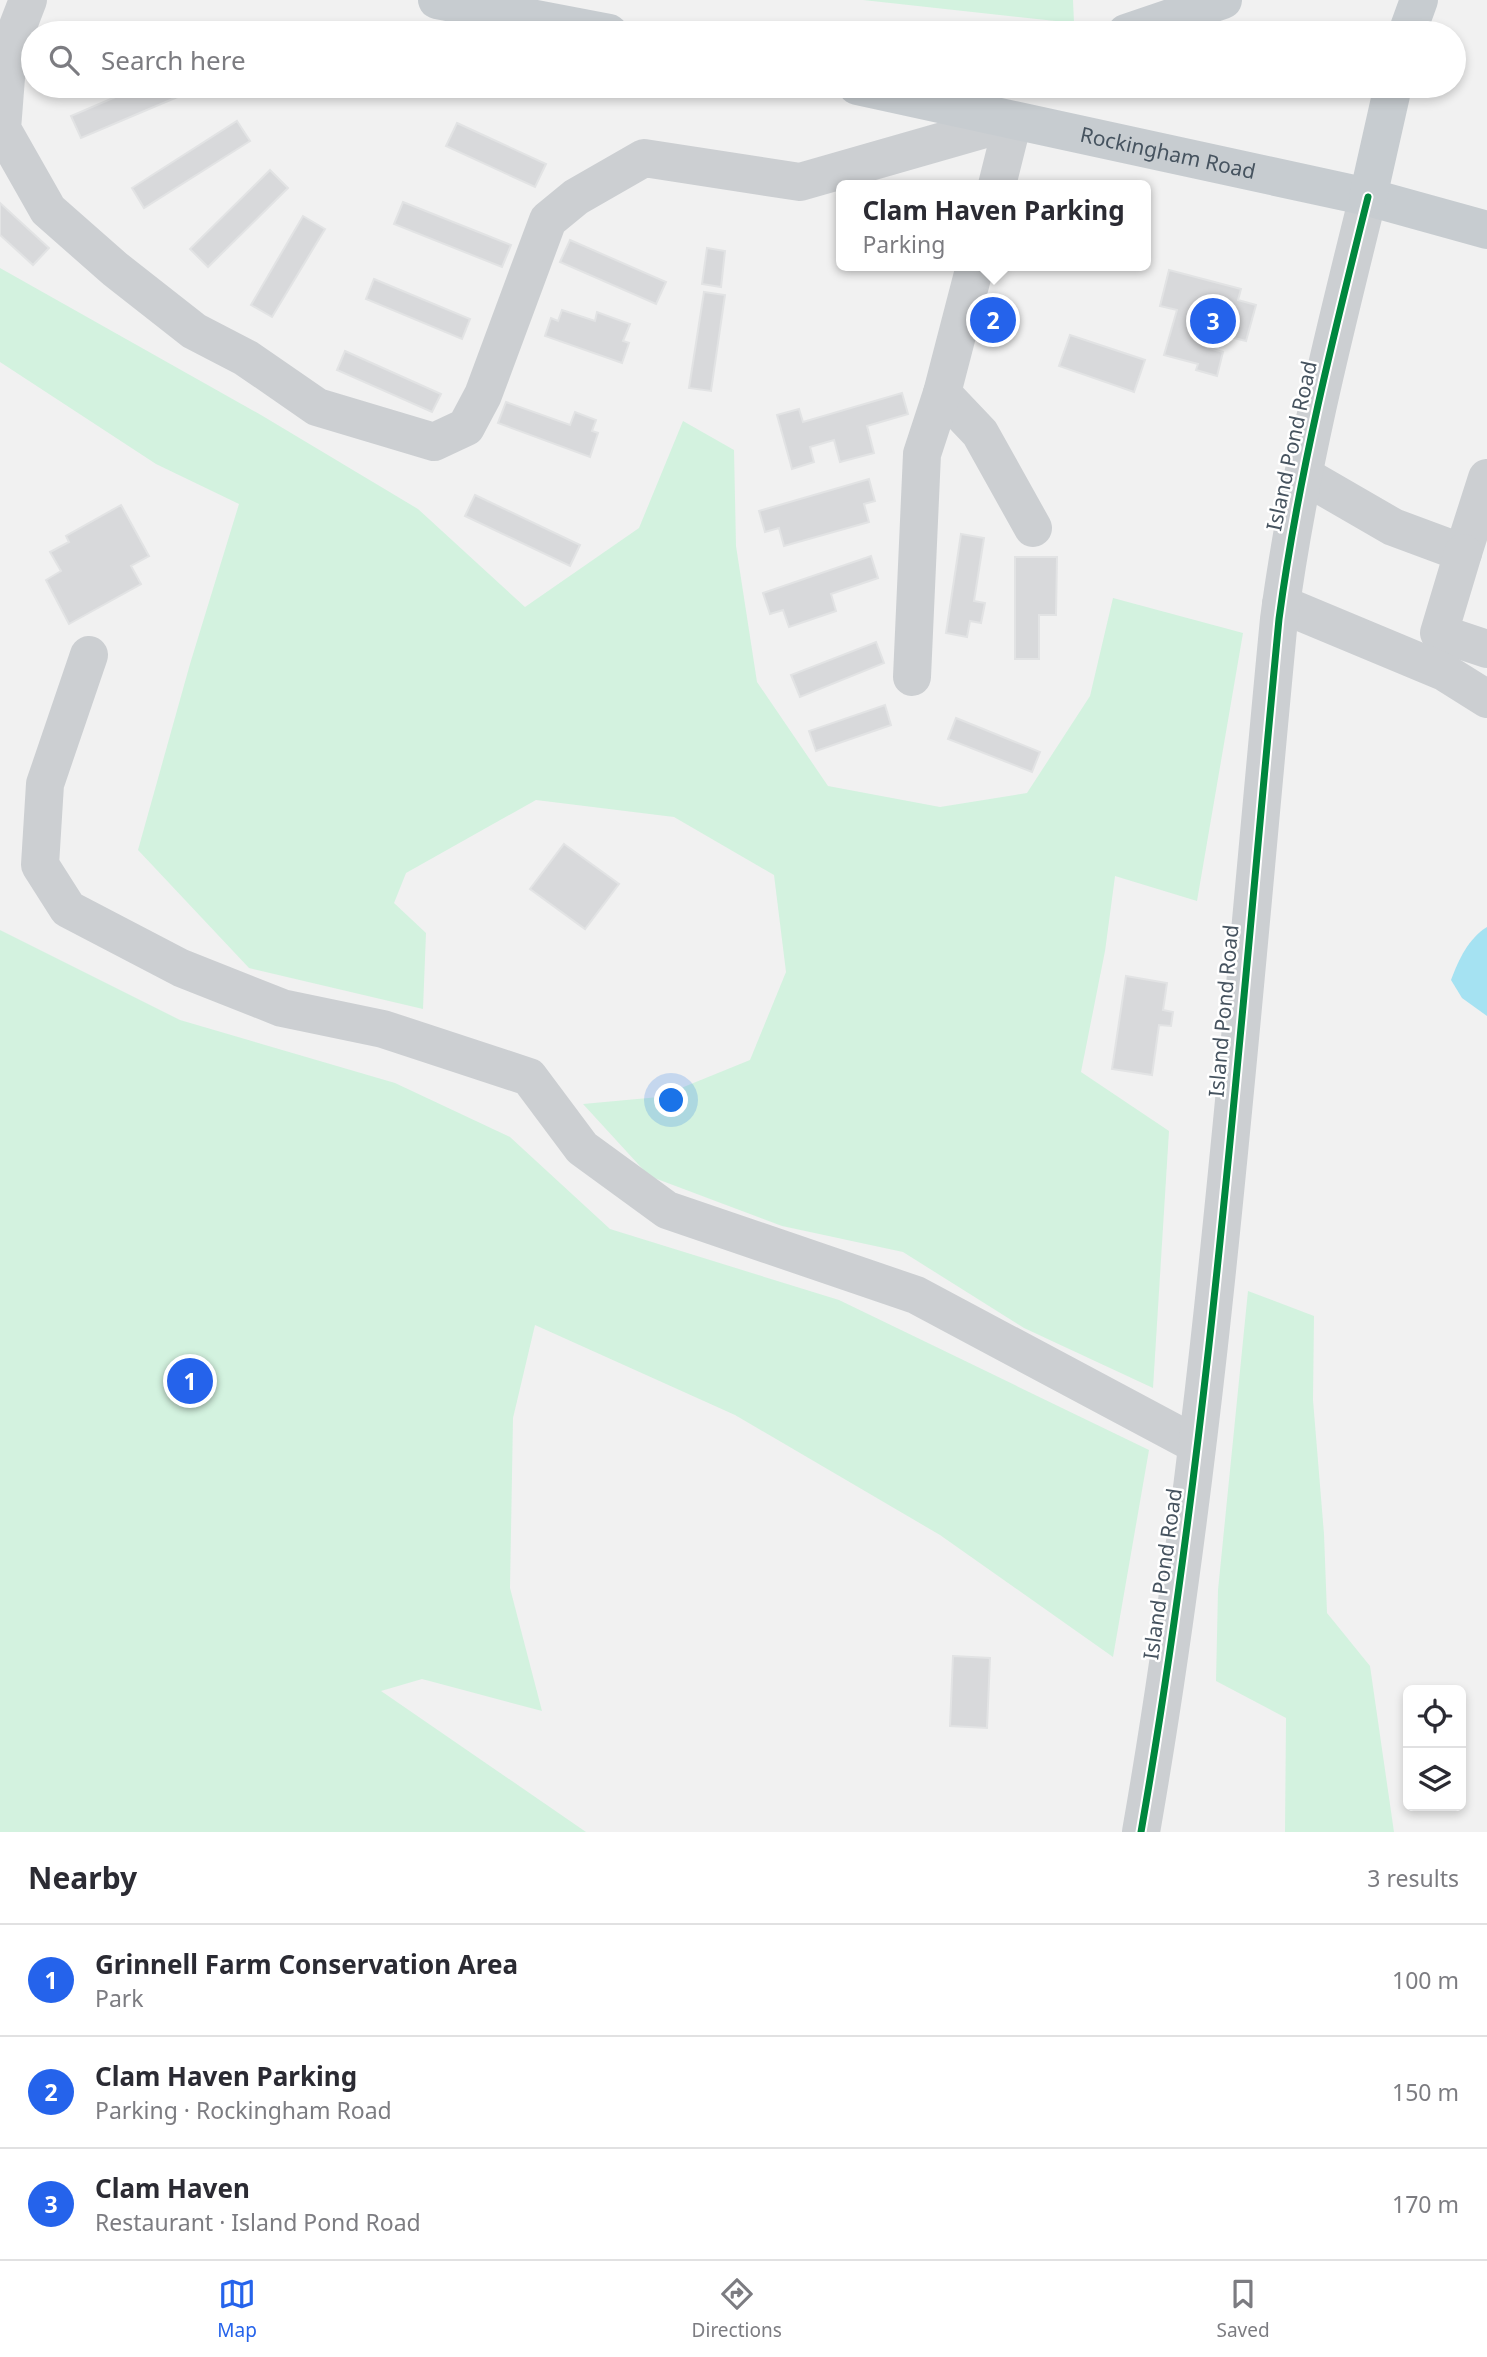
<!DOCTYPE html>
<meta charset="utf-8">
<style>
:root{--surface:#fff;--page:#f2f2f3;--text:#2b2b33;--muted:#7c7c81;--line:#e1e1e2;--accent:#2563eb}
body{margin:0;font-family:"Noto Sans",sans-serif;background:var(--page);color:var(--text)}
.controls{position:absolute;right:21px;bottom:21px;display:grid;overflow:hidden;border-radius:10px;box-shadow:0 4px 10px #0003}
.controls button{width:63px;height:63px;display:grid;place-items:center;padding:0;border:0;border-bottom:2px solid var(--line);background:var(--surface);color:var(--text);font:35px sans-serif}
.you{position:absolute;left:672px;top:1101px;width:24px;height:24px;margin:-18px;border:5px solid #fff;border-radius:50%;background:#1a73e8;box-shadow:0 0 0 10px #1a73e833}
.badge{display:grid;place-items:center;width:46px;height:46px;border-radius:50%;background:var(--accent);color:#fff;font-size:23px;font-weight:700}
.pin{position:absolute;translate:-50% -50%;border:4px solid #fff;box-shadow:0 2px 7px #0006}
.popup{position:absolute;left:836px;top:180px;width:315px;height:91px;box-sizing:border-box;display:grid;place-content:center;border-radius:10px;background:var(--surface);filter:drop-shadow(0 2px 5px #0005);font-size:23px;white-space:nowrap;color:var(--muted)}
.popup b{font-size:26px;color:var(--text)}
.popup::after{content:'';position:absolute;left:50%;top:100%;margin-left:-14px;border:14px solid transparent;border-top-color:var(--surface)}
.list{margin:0;padding:0;list-style:none}
h2{display:flex;justify-content:space-between;align-items:center;height:91px;margin:0;padding:0 28px;font-size:30px}
h2 small{font-size:23px;font-weight:400;color:var(--muted)}
.list li{display:grid;grid-template-columns:46px 1fr auto;gap:21px;align-items:center;box-sizing:border-box;height:112px;padding:0 28px;border-top:2px solid var(--line)}
.list b{display:block;font-size:26px;white-space:nowrap}
.list p{margin:0;font-size:23px;white-space:nowrap;color:var(--muted)}
.list em{font-size:23px;font-style:normal;color:var(--muted)}
.icon{flex:none;width:38px;height:38px;fill:none;stroke:currentColor;stroke-width:2;stroke-linecap:round;stroke-linejoin:round}
.map{position:relative;flex:none;width:1487px;height:1832px;overflow:hidden}
.search{position:absolute;background:var(--surface);box-shadow:0 4px 10px #0003;left:21px;right:21px;top:21px;height:77px;display:flex;align-items:center;gap:18px;box-sizing:border-box;padding:0 24px;border-radius:38px;color:var(--muted);font-size:26px}
.sheet{height:427px;background:var(--surface)}
nav{display:flex;justify-content:space-around;align-items:center;box-sizing:border-box;height:98px;border-top:2px solid var(--line);background:var(--surface);font-size:19px;color:var(--muted)}
nav a{display:grid;justify-items:center;gap:4px}
nav .on{color:var(--accent)}
.map>svg:first-child{display:block}
.green{fill:#d3f2df}
.water{fill:#a5e2f2}
.building{fill:#d8d9db;stroke:#e2e3e4;stroke-width:2}
.lines{fill:none;stroke-linecap:round;stroke-linejoin:round}
.minor{stroke:#cccfd2;stroke-width:38}
.major{stroke:#c7ccd0;stroke-width:38}
.cycleway-casing{stroke:#fff;stroke-width:11}
.cycleway{stroke:#00873e;stroke-width:7}
.labels{text-anchor:middle;stroke-width:5;stroke-linejoin:round;paint-order:stroke}
.street-label{font-size:21px;fill:#46535f;stroke:#fff}
</style>
<div class="map">
<svg width="1487" height="1832" viewBox="0 0 1487 1832">
<rect width="100%" height="100%" fill="#f1f1f1"/>
<g class="green">
<path d="M863,0h210l1,23z"/>
<path d="M0,268l261,147 157,94 107,98 114,-79 44,-107 51,29 2,96 21,136 71,104 112,21 87,-14 63,-97 23,-98 130,35 -46,268 -82,-25 -10,75 -24,121 88,59 -16,257 -129,-60 -121,-76 -121,-26 -133,-50 -66,-72 76,-7 91,-37 36,-88 -12,-97 -100,-58 -138,-17 -130,73 -12,30 32,30 -3,76 -174,-41 -111,-118 52,-186 49,-160 -83,-40 -156,-102z"/>
<path d="M0,930l180,90 215,63 115,54 100,92 229,71 310,150 -36,207 -173,-122 -205,-120 -200,-90 -22,93 -3,170 32,123 -120,-32 -41,12 205,141h-586z"/>
<path d="M1248,1291l66,25 -1,84 11,134 3,79 43,53 24,166h-109l1,-114 -70,-37 2,-91z"/>
</g>
<path class="water" d="M1487,927v89l-25,-18 -11,-18c8,-21 17,-41 36,-53z"/>
<g class="building">
<path d="M141,86l60,1 -120,51 -10,-22z"/>
<path d="M237,121l13,20 -106,67 -12,-20z"/>
<path d="M457,123l89,41 -11,23 -89,-41z"/>
<path d="M270,170l18,18 -80,79 -18,-18z"/>
<path d="M403,202l108,43 -9,22 -108,-43z"/>
<path d="M0,203l49,45 -16,17 -33,-30z"/>
<path d="M303,216l22,13 -53,88 -21,-12z"/>
<path d="M570,240l96,42 -10,22 -96,-42z"/>
<path d="M707,248l18,3 -4,36 -19,-3z"/>
<path d="M1169,270l72,19 -3,11 18,5 -10,36 -36,-9 -4,15 17,5 -6,24 -21,-6 2,-6 -34,-9 13,-45 -17,-4z"/>
<path d="M374,279l96,40 -8,20 -96,-40z"/>
<path d="M704,292l21,3 -14,96 -22,-3z"/>
<path d="M562,310l33,11 2,-9 33,12 -7,17 6,2 -7,20 -77,-27 6,-18 7,3z"/>
<path d="M1070,335l75,25 -11,32 -75,-26z"/>
<path d="M345,351l96,43 -9,18 -95,-42z"/>
<path d="M902,393l6,21 -41,12 7,27 -34,9 -6,-22 -24,7 4,15 -22,7 -15,-54 22,-6 4,13z"/>
<path d="M506,402l64,23 5,-13 21,8 -4,11 6,2 -8,24 -92,-34z"/>
<path d="M869,479l6,22 -11,3 5,18 -85,24 -5,-18 -14,4 -6,-21z"/>
<path d="M475,495l105,50 -10,21 -105,-50z"/>
<path d="M121,505l28,51 -18,10 10,18 -72,40 -23,-44 15,-9 -11,-19 19,-10 -3,-6z"/>
<path d="M961,534l23,4 -10,63 11,2 -4,20 -11,-2 -3,16 -21,-4z"/>
<path d="M871,556l7,22 -47,16 5,17 -47,16 -6,-17 -13,4 -7,-21z"/>
<path d="M1015,557h42l-1,58h-17v44h-24z"/>
<path d="M876,642l8,21 -84,34 -9,-22z"/>
<path d="M885,705l6,20 -75,26 -7,-20z"/>
<path d="M956,718l84,34 -8,20 -84,-33z"/>
<path d="M564,844l55,40 -34,45 -55,-40z"/>
<path d="M1126,976l41,7 -4,27 10,2 -2,14 -12,-1 -7,50 -40,-6z"/>
<path d="M953,1656l37,2 -3,70 -37,-2z"/>
</g>
<g class="lines">
<g class="minor">
<path d="M28,0l-20,52 -6,77 46,81 67,59 79,62 52,27 71,49 117,35 32,-15 17,-32 65,-175 28,-23 68,-39 156,24 213,-61 -16,64"/>
<path d="M942,393l38,40 53,95"/>
<path d="M1303,475l90,52 70,26 24,-75"/>
<path d="M1463,553l-24,80 48,16"/>
<path d="M1281,604l163,68 43,27"/>
<path d="M89,655l-44,129 -5,81 28,44 113,59 101,40 101,21 146,48 53,71 85,62 249,85 281,150"/>
<path d="M912,677l10,-223 20,-61 33,-127"/>
<path d="M1141,1832c70,-401 99,-808 138,-1213 19,-142 54,-282 89,-422"/>
</g>
<g class="major">
<path d="M437,0l172,33"/>
<path d="M1126,33l97,-33"/>
<path d="M1407,33l12,-33"/>
<path id="s1" d="M857,86l511,111 119,33"/>
<path d="M1368,197l25,-111"/>
</g>
<defs>
<path id="cycleway" d="M1141,1832c70,-401 99,-808 138,-1213 19,-142 54,-282 89,-422"/>
</defs>
<use href="#cycleway" class="cycleway-casing"/>
<use href="#cycleway" class="cycleway"/>
</g>
<g class="labels">
<g class="street-label">
<text dy="7" stroke="none"><textPath href="#s1" startOffset="318">Rockingham Road</textPath></text>
<text transform="translate(1292 446) rotate(-78)" y="7">Island Pond Road</text>
<text transform="translate(1224 1011) rotate(-85)" y="7">Island Pond Road</text>
<text transform="translate(1163 1574) rotate(-82)" y="7">Island Pond Road</text>
</g>
</g>
</svg>
<div class="controls">
<button><svg class="icon" aria-label="locate" viewBox="0 0 24 24"><circle cx="12" cy="12" r="6"/><path d="M12 2v4M12 18v4M2 12h4M18 12h4"/></svg></button>
<button><svg class="icon" aria-label="layers" viewBox="0 0 24 24"><path d="M12 4l9 5-9 5-9-5zM3 14l9 5 9-5"/></svg></button>
</div>
<div class="you"></div>
<div class="pin badge" style="left:190px;top:1381px">1</div>
<div class="pin badge" style="left:993px;top:320px">2</div>
<div class="popup"><b>Clam Haven Parking</b>Parking</div>
<div class="pin badge" style="left:1213px;top:321px">3</div>
<div class="search"><svg class="icon" aria-label="search" viewBox="0 0 24 24"><circle cx="10" cy="10" r="6"/><path d="M15 15l6 6"/></svg>Search here</div>
</div>
<section class="sheet">
<h2>Nearby<small>3 results</small></h2>
<ul class="list">
<li><span class="badge">1</span><div><b>Grinnell Farm Conservation Area</b><p>Park</p></div><em>100 m</em></li>
<li><span class="badge">2</span><div><b>Clam Haven Parking</b><p>Parking · Rockingham Road</p></div><em>150 m</em></li>
<li><span class="badge">3</span><div><b>Clam Haven</b><p>Restaurant · Island Pond Road</p></div><em>170 m</em></li>
</ul>
</section>
<nav>
<a class="on"><svg class="icon" aria-label="map" viewBox="0 0 24 24"><path d="M3 6l6-2 6 2 6-2v14l-6 2-6-2-6 2zM9 4v14M15 6v14"/></svg>Map</a>
<a><svg class="icon" aria-label="directions" viewBox="0 0 24 24"><path d="M12 3l9 9-9 9-9-9zM9 14v-3h6M13 9l2 2-2 2"/></svg>Directions</a>
<a><svg class="icon" aria-label="saved" viewBox="0 0 24 24"><path d="M7 4h10v16l-5-4-5 4z"/></svg>Saved</a>
</nav>
